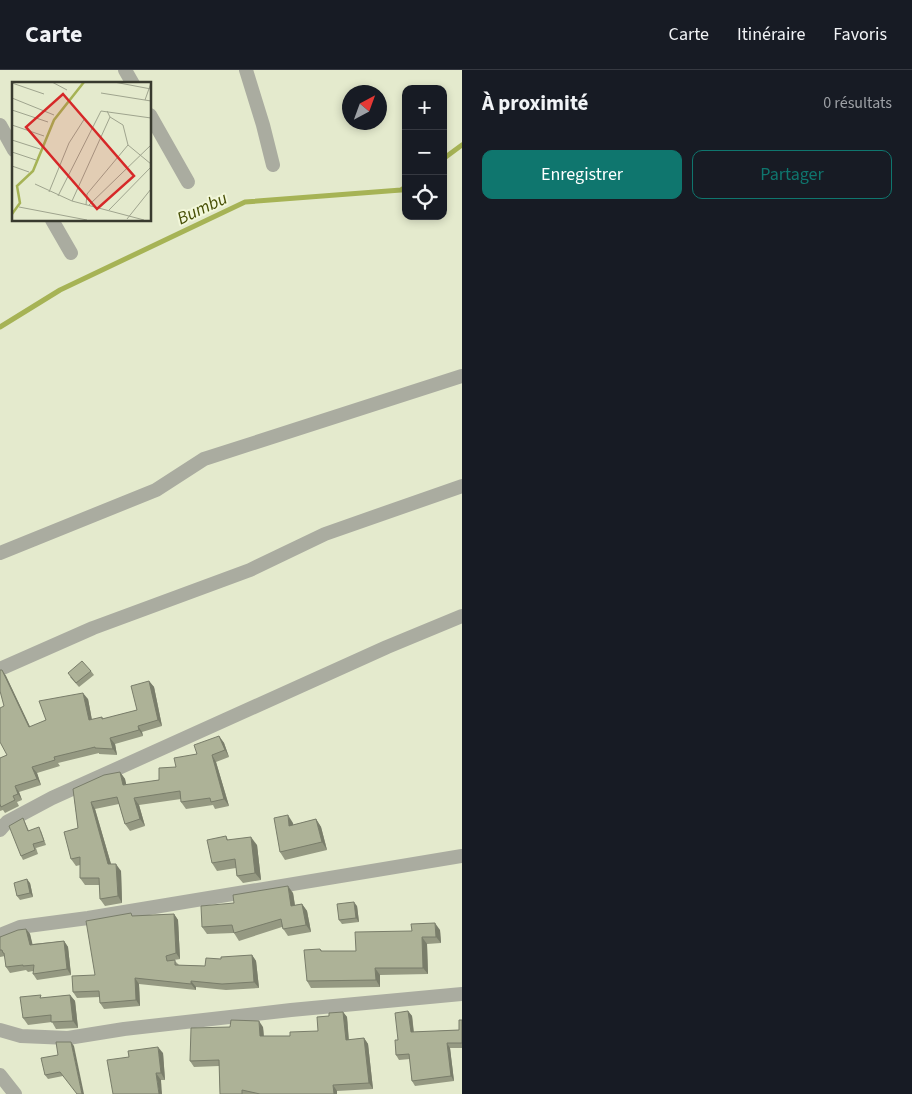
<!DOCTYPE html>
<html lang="fr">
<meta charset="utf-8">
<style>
:root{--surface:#171b24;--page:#242831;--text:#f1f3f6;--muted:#9ea1a6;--line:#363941;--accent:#0f766e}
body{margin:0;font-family:"Source Sans 3",sans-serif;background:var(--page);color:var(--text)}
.controls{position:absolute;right:15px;top:15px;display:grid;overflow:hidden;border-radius:10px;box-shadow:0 2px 8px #0003}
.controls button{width:45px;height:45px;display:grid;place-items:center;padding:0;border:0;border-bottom:1px solid var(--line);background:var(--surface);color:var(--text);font:25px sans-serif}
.compass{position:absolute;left:342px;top:15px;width:45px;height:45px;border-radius:50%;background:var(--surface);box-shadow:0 2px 8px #0003;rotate:41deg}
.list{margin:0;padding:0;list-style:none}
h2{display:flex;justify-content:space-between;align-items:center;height:65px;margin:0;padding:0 20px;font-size:21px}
h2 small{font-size:16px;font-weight:400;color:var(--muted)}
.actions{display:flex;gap:10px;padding:15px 20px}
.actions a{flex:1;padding:11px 0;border:1px solid var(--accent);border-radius:10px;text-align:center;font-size:18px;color:var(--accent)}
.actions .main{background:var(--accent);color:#fff}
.icon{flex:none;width:28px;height:28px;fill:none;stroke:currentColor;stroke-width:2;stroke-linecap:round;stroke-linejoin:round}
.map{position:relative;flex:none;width:462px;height:1024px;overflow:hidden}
header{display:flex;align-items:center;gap:30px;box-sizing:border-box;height:70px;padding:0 25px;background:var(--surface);border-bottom:1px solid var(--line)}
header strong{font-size:24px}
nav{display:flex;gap:28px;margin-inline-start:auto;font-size:18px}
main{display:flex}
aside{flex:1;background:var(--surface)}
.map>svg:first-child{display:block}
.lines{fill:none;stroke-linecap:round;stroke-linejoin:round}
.stream{stroke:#a6b355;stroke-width:5}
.minor{stroke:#aaaca0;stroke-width:14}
.wall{fill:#959982}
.shaded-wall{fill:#797d6a}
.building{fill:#adb297;stroke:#797d6a}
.labels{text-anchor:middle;stroke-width:4;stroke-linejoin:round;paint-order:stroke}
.water-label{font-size:18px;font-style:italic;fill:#474f05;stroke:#f2f7da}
.inset-river{fill:none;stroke:#a6b355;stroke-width:2.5}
.inset-road{fill:none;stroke:#9fa48e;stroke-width:1}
.view{fill:#d62828;fill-opacity:0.15;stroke:#d62828;stroke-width:2.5}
.inset-edge{fill:none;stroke:#383a2f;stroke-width:2.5}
</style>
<header>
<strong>Carte</strong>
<nav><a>Carte</a><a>Itinéraire</a><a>Favoris</a></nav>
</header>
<main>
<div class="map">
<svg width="462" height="1024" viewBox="0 0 462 1024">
<rect width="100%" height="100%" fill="#e4eacd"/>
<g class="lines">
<g class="stream">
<path d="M443,89l19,-14"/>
<path d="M0,257l60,-37 185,-88 156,-12 5,-3"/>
</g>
<g class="minor">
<path d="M125,0l8,14"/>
<path d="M246,0l17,55 10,40"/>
<path d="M150,45l38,67"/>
<path d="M0,55l14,25"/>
<path d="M52,150l19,33"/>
<path d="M0,483l156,-63 48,-31 258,-83"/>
<path d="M0,599l93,-41 157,-58 75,-36 137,-48"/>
<path d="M0,760l7,-8 45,-24 335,-151 75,-31"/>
<path d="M0,865l20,-8 68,-9 374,-62"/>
<path d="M0,960l21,6 47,2 56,-9 167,-19 171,-16"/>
<path d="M0,1005l15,19"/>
</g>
</g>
<g class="wall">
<path d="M2,600l4,6 24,51 16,-7 42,-21 4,21 10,-3 1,2 34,-9 12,-29 5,6 8,39 -20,6 1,4 -28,8 2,11 -18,-1v-1l-41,10 2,3 -23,7 4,12 -22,7 3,8 -5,2 2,4 -14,7 -2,-3 -3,1v-53l7,-3z"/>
<path d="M91,601l3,4 -15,12 -9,-10z"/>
<path d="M219,666l5,7 5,14 -13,5 13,44 -14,3 -2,-4 -27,4 -5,-7v-3l-42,6 6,21 -15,5 -5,-7 -6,-20 -24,5 16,55 10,7 1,32 -17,3 -5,-7v-14h-15l-5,-7v-13l-4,1 -5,-7 7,-31 -5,-39 47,-17 5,7 1,6 33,-5 17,-13 21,-13z"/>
<path d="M23,748l2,4 4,9h12l5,14 -10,3 2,6 -15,6 -2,-4z"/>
<path d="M316,749l5,8 6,23 -42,10 -5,-8 13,-29v2z"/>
<path d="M226,766l2,4 29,5 4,35 -18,3 -6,-7 -1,-8 -19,3 -5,-8z"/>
<path d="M30,813l3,14 -13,3 -3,-4z"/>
<path d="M293,823l2,12 7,-1 5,7 4,21 -23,4 -6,-9 -43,14 -5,-8 -27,1 -5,-7 32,-24z"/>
<path d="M357,836l2,16 -17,2 -3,-4z"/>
<path d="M174,844l4,6 2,39 -6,1 5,5 26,1 16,-7 31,-4 4,6 3,27 -33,2 -30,-3v3l-57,-6 1,22 -36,3 -4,-6v-6l-23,1 -4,-6 22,-17 38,-59z"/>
<path d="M26,859l4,5 2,10 32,-3 4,6 3,28 -34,5 -4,-6v-3l-5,1 -2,-2 -16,3 -4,-6 -1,-11 -5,1v-20z"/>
<path d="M440,860l1,13 -14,1 1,30 -48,1v12l-69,1 -4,-7 13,-32 2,2h34l56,-20z"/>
<path d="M70,925l5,6 3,27 -22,1 -4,-7 -24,3 -5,-7 20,-20z"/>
<path d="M408,941l4,5 2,16 45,-2 3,-10v28h-12l4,33 -39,5 -3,-5 -2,-22 -11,1 -3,-5 2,-15z"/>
<path d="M343,942l4,5 2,23 15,-2 4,6 5,45 -36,2v3h-117l-1,-28 -25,1 -4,-6 73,-34 1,9h26l28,-5 11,-15z"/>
<path d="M74,976l-11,30 -15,3 -3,-4z"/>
<path d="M163,983l2,27h-4l-48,14z"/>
</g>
<g class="shaded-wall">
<path d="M2,600l4,6 27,57 -4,-6z"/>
<path d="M149,611l5,6 8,39 -4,-6z"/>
<path d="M83,623l5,6 5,27 -4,-6z"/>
<path d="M138,656l4,6 1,4 -4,-6z"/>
<path d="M219,666l5,7 5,14 -4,-7z"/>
<path d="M110,668l5,6 2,11 -4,-6z"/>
<path d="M212,685l4,7 13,44 -5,-7z"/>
<path d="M32,697l5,6 4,12 -4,-6z"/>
<path d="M120,702l5,7 3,13 -5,-7z"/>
<path d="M15,716l4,6 3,8 -4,-6z"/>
<path d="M134,728l5,7 6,21 -5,-7z"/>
<path d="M91,732l4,7 18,62 -5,-7z"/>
<path d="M288,745l5,8 2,11 -6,-8z"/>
<path d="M316,749l5,8 6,23 -5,-8z"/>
<path d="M251,767l6,8 4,35 -6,-7z"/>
<path d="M116,794l5,7 1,32 -4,-7z"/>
<path d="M27,809l3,4 3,14 -3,-4z"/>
<path d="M288,816l5,7 3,20 -5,-7z"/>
<path d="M354,832l3,4 2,16 -3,-4z"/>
<path d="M302,834l5,7 4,21 -5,-7z"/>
<path d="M174,844l4,6 2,39 -4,-6z"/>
<path d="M435,853l5,7 1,13 -5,-6z"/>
<path d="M26,859l4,5 4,16 -4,-5z"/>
<path d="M422,867l5,7 1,30 -5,-6z"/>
<path d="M64,871l4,6 3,28 -4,-6z"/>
<path d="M252,885l4,6 3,27 -5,-6z"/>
<path d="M375,898l5,7v12l-4,-7z"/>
<path d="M135,908l4,6 1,22 -4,-6z"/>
<path d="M191,911l5,6v3l-5,-6z"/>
<path d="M70,925l5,6 3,27 -5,-7z"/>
<path d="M408,941l4,5 2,21 -3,-5z"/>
<path d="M343,942l4,5 2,29 -3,-6z"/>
<path d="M259,951l4,6 1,14 -4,-5z"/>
<path d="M364,968l4,6 5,45 -4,-6z"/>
<path d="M71,972l3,4 10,48h-2z"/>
<path d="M447,973l3,5 4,33 -3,-5z"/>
<path d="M158,977l5,6 2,27 -4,-7z"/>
<path d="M156,1003l5,7 1,14h-3z"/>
<path d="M333,1015l4,6v3h-3z"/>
</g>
<g class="building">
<path d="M82,591l9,10 -15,12 -8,-10z"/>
<path d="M0,600h2l27,57 17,-7 -7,-19 44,-8 6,27 13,-3v2l35,-9 -6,-24 18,-5 9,39 -20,6 1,4 -29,8 3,11 -18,-1v-1l-41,10 1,3 -23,7 5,12 -22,7 3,8 -5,2 2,4 -14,7 -1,-3v-46l7,-3 -7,-13v-34l4,-2 -4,-15z"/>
<path d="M219,666l6,14 -13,5 12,44 -13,3 -1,-4 -29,4 -1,-11 -46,7 6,21 -15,5 -8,-27 -26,5 17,62h8l2,32 -18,3 -1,-21h-19v-21l-9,2 -7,-27 14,-4 -5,-39 31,-14 16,-3 3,13 36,-5v-12l17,-1 -2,-9 23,-4 -3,-9z"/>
<path d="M288,745l1,11 27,-7 6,23 -42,10 -6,-34z"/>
<path d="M23,748l5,13 11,-4 5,14 -11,3 2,6 -14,6 -12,-30z"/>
<path d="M226,766l1,4 24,-3 4,36 -18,3 -2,-17 -23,4 -5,-23z"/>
<path d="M27,809l3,14 -13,3 -3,-13z"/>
<path d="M288,816l3,20 11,-2 4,21 -23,4 -2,-10 -47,14 -2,-8 -30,2 -1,-21 33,-3 -1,-8z"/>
<path d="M354,832l2,16 -17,2 -2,-16z"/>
<path d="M131,843l1,3 42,-2 2,39 -10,3 1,5 8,-1v5l30,1 1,-8 15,1v-2l31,-2 2,27 -32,2 -31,-3v3l-56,-6 1,22 -36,3 -1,-12 -26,1 -1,-16 23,-1 -9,-54z"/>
<path d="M435,853l1,14h-14l1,31h-48l1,12 -69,1 -3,-31 16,-1 1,2h35l-1,-19 57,-1 -1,-7z"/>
<path d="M26,859l4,16 34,-4 3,28 -34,5 1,-9 -11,1v-1l-17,2 -2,-14h-1l-1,-3h-2v-13l18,-7z"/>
<path d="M41,925l-1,3 30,-3 3,26 -22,1v-7l-28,3 -3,-21z"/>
<path d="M408,941l3,21 48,-2v-10h3v23h-15l4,33 -39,5 -3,-27 -13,1 -1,-15h3l-3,-27z"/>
<path d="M343,942l3,28 18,-2 5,45 -36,2 1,9h-74l-18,-4v4h-22l-1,-34 -29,1 1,-33 39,-1 1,-7 28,1 1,15h30v-4l28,-1 -1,-14 12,-1v-3z"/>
<path d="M56,972h15l11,52h-5l-17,-22 -15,3 -4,-17 17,-3z"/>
<path d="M158,977l3,26h-5l3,21h-46l-6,-34 22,-3 -1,-6z"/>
</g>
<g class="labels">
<g class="water-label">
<text transform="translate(202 138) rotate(-25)" y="6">Bumbu</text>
</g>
</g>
<g transform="translate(12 12)">
<rect width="139" height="139" fill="#e4eacd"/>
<path class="inset-river" d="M0,132l8,-11 -3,-17 16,-15 21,-51 30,-38"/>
<path class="inset-road" d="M40,0l15,8M102,0l37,7M0,1l32,11M89,11l50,8M0,16l42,17M133,18l6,-17M0,28l36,12M95,29l3,6 13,8 5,20 23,19M0,43l32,11M0,58l28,9M0,70l24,8M0,84l17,6M23,102l37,17 72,19M37,110l20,-49 16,-25M46,114l43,-85 50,7M60,119l38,-84M74,123l1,-11 41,-49M77,123l62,-60M7,125l68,13M97,128l42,-43M115,137l24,-30"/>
<path class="view" d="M51,12l71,82 -37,33 -71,-82z"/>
<rect width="139" height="139" class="inset-edge"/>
</g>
</svg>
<div class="controls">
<button>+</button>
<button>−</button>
<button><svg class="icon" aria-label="locate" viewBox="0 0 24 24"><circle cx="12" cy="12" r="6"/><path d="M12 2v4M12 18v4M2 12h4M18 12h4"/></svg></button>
</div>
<svg class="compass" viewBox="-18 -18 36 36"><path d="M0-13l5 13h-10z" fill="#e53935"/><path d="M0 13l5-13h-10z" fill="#9ea1a6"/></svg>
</div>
<aside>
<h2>À proximité<small>0 résultats</small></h2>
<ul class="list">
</ul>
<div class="actions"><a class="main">Enregistrer</a><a>Partager</a></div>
</aside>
</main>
